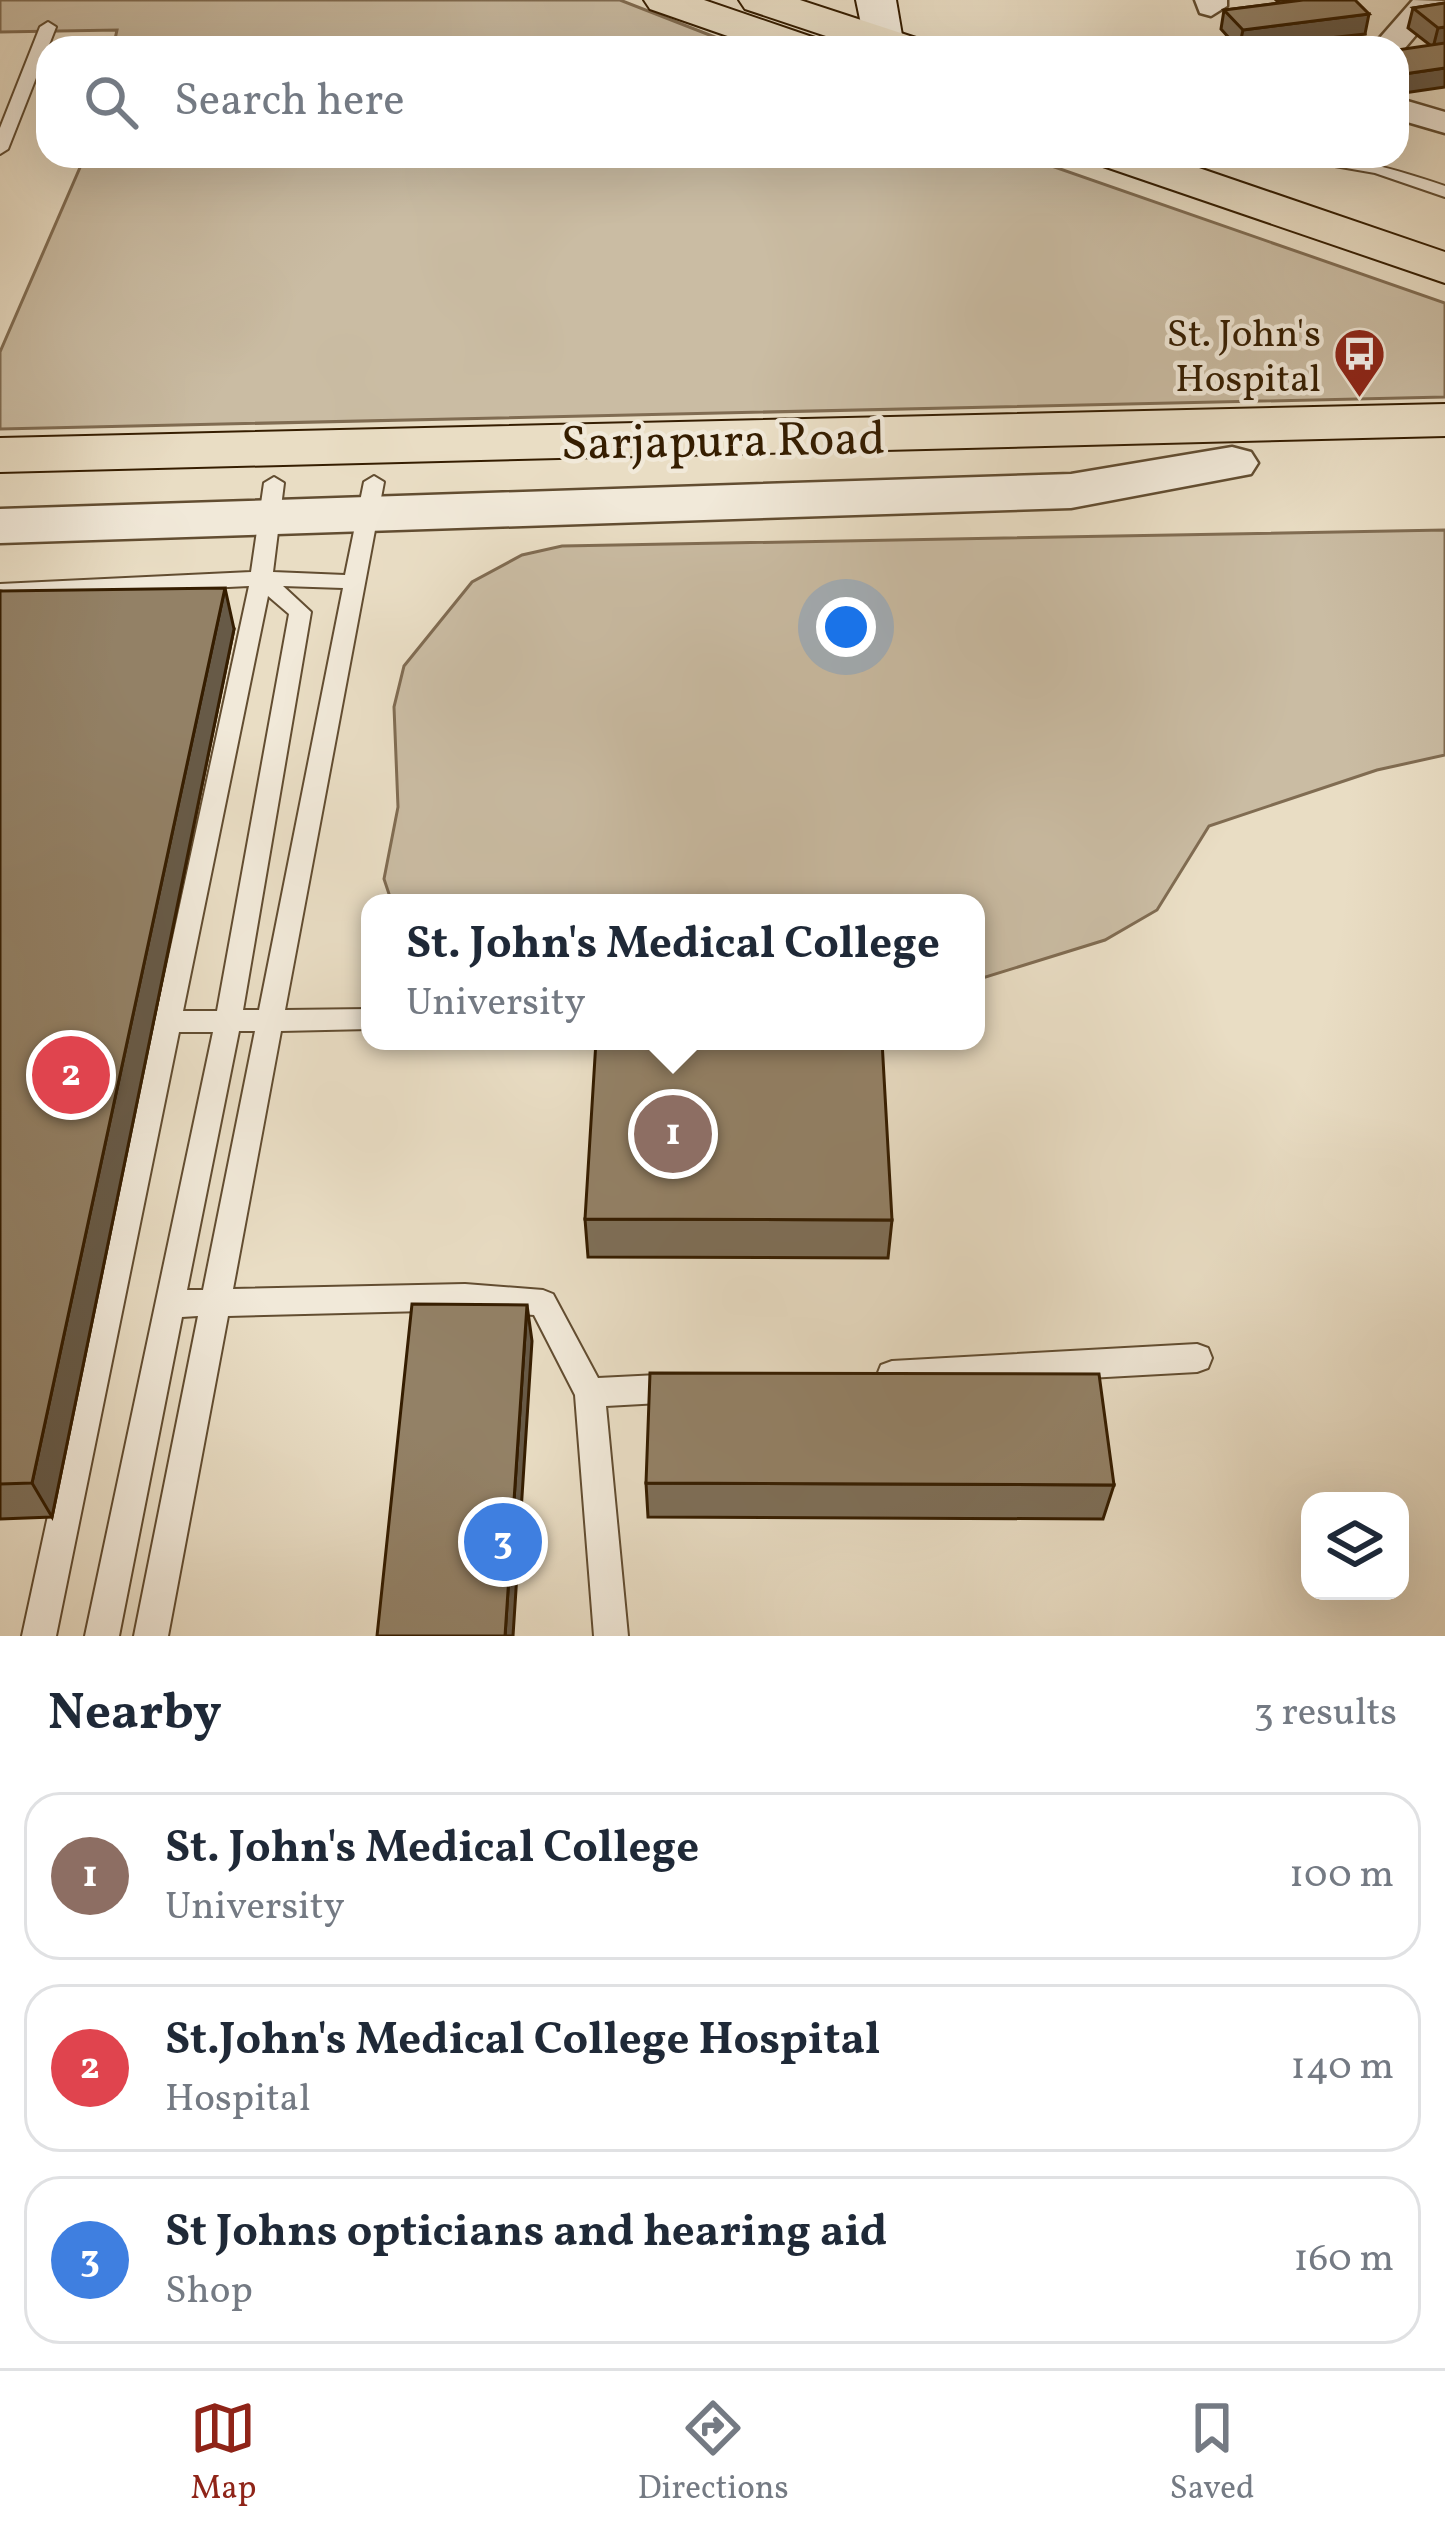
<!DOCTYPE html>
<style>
:root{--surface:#fff;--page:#f2f2f3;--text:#1f2937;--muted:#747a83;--line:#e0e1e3;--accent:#8f2418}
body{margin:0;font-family:Vollkorn,serif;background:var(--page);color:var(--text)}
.controls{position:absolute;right:36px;bottom:36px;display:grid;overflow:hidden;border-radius:24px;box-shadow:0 12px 48px #0002}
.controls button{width:108px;height:108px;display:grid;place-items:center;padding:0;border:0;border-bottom:3px solid var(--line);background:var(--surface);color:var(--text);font:60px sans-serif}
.you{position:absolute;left:846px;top:627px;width:42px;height:42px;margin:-30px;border:9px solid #fff;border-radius:50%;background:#1a73e8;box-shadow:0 0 0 18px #1a73e833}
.badge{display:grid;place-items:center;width:78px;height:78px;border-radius:50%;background:var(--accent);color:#fff;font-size:39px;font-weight:700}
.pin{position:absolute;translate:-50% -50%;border:6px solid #fff;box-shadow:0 3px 12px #0006}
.popup{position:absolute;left:361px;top:894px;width:624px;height:156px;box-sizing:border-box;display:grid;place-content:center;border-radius:24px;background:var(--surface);filter:drop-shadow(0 3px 9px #0005);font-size:39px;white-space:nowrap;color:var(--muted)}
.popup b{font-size:45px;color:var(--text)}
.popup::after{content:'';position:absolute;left:50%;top:100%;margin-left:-24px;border:24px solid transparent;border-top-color:var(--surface)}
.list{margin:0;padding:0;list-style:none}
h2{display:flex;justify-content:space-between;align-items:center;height:156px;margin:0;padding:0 48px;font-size:51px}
h2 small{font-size:39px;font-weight:400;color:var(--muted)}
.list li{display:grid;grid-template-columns:78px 1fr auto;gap:36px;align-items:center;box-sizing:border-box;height:168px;margin:0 24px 24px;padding:0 24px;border:3px solid var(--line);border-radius:36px}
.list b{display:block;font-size:45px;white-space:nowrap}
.list p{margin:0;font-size:39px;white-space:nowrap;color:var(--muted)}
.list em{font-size:39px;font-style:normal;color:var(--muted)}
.icon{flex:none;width:66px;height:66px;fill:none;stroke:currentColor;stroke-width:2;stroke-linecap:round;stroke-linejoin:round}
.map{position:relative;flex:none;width:1445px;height:1636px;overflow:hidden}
.search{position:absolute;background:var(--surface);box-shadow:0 12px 48px #0002;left:36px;right:36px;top:36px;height:132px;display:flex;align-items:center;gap:30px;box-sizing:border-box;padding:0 42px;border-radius:36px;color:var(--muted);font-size:45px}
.sheet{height:732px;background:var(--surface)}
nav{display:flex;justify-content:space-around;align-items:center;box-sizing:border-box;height:168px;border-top:3px solid var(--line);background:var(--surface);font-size:33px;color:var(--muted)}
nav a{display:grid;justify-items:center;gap:6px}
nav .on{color:var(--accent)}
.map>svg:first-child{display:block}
.green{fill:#cabca3;stroke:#806c52;stroke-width:3}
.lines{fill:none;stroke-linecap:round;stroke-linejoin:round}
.service-casing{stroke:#624d31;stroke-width:4}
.minor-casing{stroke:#624d31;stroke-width:5}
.tertiary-casing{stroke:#624d31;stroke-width:5}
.secondary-casing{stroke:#351d00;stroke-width:4}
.primary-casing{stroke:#351d00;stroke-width:4}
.service{fill:#f1e9d9;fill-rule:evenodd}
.minor{fill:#f1e9d9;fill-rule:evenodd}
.tertiary{fill:#f1e9d9;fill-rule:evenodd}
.secondary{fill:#f1e9d9;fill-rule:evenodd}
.primary{fill:#e9ddc4;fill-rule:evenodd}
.wall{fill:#7e6f58;stroke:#351d00;stroke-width:3}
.shaded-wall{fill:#675a47;stroke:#351d00;stroke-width:3}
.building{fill:#938166;stroke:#351d00;stroke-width:3}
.labels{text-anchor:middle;stroke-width:9;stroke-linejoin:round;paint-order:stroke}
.far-poi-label{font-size:39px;fill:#351d00;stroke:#f1e9d9;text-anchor:end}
.street-label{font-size:48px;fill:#351d00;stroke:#f1e9d9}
</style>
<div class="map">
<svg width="1445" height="1636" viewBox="0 0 1445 1636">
<rect width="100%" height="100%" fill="#e9ddc4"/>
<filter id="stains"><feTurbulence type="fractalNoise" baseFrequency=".00167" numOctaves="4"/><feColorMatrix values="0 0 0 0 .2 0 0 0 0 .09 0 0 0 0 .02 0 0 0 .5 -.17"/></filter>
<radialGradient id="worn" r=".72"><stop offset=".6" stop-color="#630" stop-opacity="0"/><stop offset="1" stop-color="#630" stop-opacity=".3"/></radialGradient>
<g class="green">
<path d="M0,0h620l123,48h-630l4,-18 -117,2z"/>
<path d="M85,156h938l422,147v94l-1445,32v-77z"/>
<path d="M1445,530v225l-68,15 -168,56 -52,84 -52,30 -129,40v-77h-584l-8,-24 14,-72 -4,-100 10,-41 68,-84 50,-27 40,-9z"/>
</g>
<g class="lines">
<defs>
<g id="service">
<path d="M48,22l8,5 -48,122 -8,5v-26l40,-101z"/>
<path d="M1298,156c53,0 97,13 147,30v11l-70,-24 -69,-12z"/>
<path d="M374,476l10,6 -99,528 85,-1v20l-89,2 -48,258 232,-5 78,6 10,4 45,84 80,-4 11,4 4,10 -4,10 -11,4 -72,4 22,230h-34l-19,-241 -41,-80 -69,-5 -237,6 -60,320h-34l64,-320 -16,1 -63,319h-34l128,-604h-34l-123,604h-34l227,-1050 -249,12v-14l251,-12 13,-89 10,-6 10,6 -11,89 72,3 19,-93zM283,586l60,2 -84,422h-16l68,-398zM268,596l21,18 -72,397h-34zM239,1031h16l-52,259h-16z"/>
<path d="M1197,1344l11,4 4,10 -4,10 -11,4 -305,17 -11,-4 -4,-10 4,-10 11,-4z"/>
</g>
<g id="minor">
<path d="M1195,0h32v6l-16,10 -11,-3z"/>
<path d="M1413,0l32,1 -46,54 -2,-7h-26z"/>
<path d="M1397,98l48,14v21l-48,-14z"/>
</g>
<path id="tertiary" d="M1232,447l19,5 7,11 -7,11 -180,34 -1071,35v-34l1071,-35z"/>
<path id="secondary" d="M856,0h40l7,41 -5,7h-32z"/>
<g id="primary">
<path d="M644,0h60l111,38 6,9 -59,1 -112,-39z"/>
<path d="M739,0h61l119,39 6,9h-63l-117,-39z"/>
<path d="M1096,156h68l281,96v31l-342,-117z"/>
<path d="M1445,404v32l-1445,36v-34z"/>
</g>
</defs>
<use href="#service" class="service-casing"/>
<use href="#minor" class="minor-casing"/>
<use href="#tertiary" class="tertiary-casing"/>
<use href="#secondary" class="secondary-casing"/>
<use href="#primary" class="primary-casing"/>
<use href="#service" class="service"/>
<use href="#minor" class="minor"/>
<use href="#tertiary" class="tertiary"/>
<use href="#secondary" class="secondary"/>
<use href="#primary" class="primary"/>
</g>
<g class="wall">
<path d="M1276,0h79l10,34 -113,14h-14l-17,-19 3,-19 55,-7z"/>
<path d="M1445,3v84l-15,-42 -22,-17 5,-20z"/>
<path d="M0,591l234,38 -182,888 -52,2z"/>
<path d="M585,1219l307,1 -4,38 -300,-1z"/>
<path d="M646,1483l468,2 -11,34 -455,-2z"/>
</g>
<g class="shaded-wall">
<path d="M1369,14l-4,20 -126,14 4,-18z"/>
<path d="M1445,27v18l-12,3 5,-20z"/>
<path d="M1445,68v19l-48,7v-19z"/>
<path d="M225,588l9,41 -182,888 -20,-34z"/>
<path d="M527,1305l5,36 -19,295h-8z"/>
</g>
<g class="building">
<path d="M1303,0h52l14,14 -126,16 -19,-20z"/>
<path d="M1445,3v24l-7,1 -25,-20z"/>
<path d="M1445,43v25l-48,7v-25z"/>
<path d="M225,588l-193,895 -32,1v-893z"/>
<path d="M596,1041h286l10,179 -307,-1z"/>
<path d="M412,1304l115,1 -22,331h-128z"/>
<path d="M650,1373l449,1 15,111 -468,-2z"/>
</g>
<defs>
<symbol id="bus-pin" viewBox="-11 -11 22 30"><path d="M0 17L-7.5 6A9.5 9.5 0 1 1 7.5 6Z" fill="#8f2418" stroke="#f1e9d9"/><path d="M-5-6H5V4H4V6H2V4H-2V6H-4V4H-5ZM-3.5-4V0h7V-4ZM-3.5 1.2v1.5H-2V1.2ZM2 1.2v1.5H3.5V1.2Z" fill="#fff"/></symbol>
</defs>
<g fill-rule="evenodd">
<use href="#bus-pin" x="1330" y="324" width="59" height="81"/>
</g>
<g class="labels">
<g class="far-poi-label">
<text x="1321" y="346">St. John's<tspan x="1321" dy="45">Hospital</tspan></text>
</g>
<g class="street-label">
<text transform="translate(723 439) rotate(-1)" y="17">Sarjapura Road</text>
</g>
</g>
<rect width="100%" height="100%" filter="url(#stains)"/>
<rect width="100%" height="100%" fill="url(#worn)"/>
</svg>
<div class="controls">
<button><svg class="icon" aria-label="layers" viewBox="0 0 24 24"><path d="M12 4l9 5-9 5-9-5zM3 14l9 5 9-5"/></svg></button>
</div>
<div class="you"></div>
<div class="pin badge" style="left:673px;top:1134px;background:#8d6e63">1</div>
<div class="popup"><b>St. John's Medical College</b>University</div>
<div class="pin badge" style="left:71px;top:1075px;background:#e0444e">2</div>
<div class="pin badge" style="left:503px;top:1542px;background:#3f7fe0">3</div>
<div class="search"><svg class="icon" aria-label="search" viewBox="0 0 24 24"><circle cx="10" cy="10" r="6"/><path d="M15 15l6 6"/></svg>Search here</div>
</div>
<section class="sheet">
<h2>Nearby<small>3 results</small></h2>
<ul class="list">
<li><span class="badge" style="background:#8d6e63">1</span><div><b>St. John's Medical College</b><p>University</p></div><em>100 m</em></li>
<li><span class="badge" style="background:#e0444e">2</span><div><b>St.John's Medical College Hospital</b><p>Hospital</p></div><em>140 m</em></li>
<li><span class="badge" style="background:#3f7fe0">3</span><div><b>St Johns opticians and hearing aid</b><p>Shop</p></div><em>160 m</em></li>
</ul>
</section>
<nav>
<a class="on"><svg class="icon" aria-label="map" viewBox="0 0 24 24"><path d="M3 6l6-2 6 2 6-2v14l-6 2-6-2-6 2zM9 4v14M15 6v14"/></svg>Map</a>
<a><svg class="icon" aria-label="directions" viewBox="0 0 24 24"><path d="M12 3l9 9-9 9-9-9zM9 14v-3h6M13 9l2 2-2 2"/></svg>Directions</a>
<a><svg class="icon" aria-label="saved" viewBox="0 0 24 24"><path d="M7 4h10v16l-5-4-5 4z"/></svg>Saved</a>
</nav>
